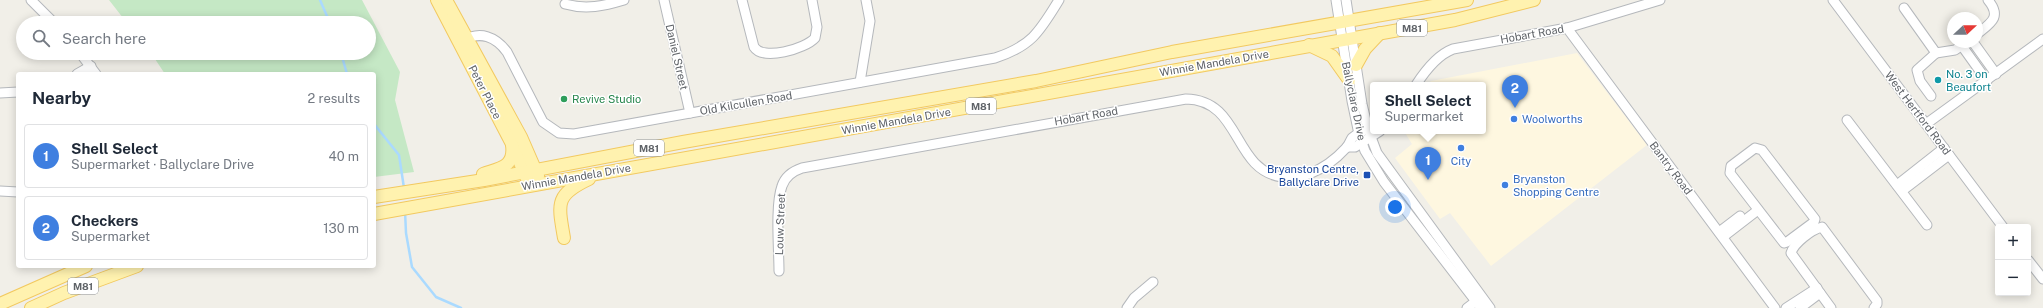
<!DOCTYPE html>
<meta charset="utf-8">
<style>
:root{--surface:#fff;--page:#f6f6f7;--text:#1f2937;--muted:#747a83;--line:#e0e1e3;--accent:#ea580c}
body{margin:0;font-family:"Public Sans",sans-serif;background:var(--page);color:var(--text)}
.controls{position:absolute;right:12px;bottom:12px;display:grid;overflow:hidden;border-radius:4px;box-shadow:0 2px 10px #0003}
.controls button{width:36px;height:36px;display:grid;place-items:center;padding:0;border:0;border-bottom:1px solid var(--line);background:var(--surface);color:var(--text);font:20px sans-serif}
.compass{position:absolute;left:1947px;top:12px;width:36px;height:36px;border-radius:50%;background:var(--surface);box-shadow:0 2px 10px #0003;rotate:68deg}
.you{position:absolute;left:1395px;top:207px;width:14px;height:14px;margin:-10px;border:3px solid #fff;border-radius:50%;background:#1a73e8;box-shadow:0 0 0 6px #1a73e833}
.badge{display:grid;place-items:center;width:26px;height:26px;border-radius:50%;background:var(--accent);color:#fff;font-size:13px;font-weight:700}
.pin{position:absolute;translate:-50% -33px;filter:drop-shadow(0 1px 2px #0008)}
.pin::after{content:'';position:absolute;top:21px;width:14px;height:12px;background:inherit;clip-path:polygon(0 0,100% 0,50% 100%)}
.popup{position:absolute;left:1370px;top:82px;width:116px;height:52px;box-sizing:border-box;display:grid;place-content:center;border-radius:4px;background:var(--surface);filter:drop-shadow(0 1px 3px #0005);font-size:13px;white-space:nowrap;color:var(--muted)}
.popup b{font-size:15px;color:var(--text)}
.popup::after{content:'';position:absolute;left:50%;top:100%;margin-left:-8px;border:8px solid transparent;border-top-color:var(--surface)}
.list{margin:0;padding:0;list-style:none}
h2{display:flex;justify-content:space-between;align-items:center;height:52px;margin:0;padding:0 16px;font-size:17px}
h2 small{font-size:13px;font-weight:400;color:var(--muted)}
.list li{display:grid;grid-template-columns:26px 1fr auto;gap:12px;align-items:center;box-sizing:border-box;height:64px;margin:0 8px 8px;padding:0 8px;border:1px solid var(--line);border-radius:4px}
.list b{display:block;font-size:15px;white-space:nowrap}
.list p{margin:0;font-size:13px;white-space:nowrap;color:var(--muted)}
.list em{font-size:13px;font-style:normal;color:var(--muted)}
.icon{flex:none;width:22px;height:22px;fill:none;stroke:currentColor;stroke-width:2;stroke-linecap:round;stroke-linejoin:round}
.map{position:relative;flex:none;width:2043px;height:308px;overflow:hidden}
.search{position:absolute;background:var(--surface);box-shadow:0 2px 10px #0003;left:16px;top:16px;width:360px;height:44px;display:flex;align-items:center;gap:10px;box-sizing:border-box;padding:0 14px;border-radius:22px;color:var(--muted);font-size:15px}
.panel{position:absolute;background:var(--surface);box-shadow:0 2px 10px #0003;left:16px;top:72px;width:360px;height:196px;border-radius:4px}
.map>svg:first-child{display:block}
.commercial{fill:#fef7e0}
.green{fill:#c5e8c5}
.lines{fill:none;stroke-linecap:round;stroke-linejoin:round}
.stream{stroke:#aadaff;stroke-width:2.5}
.minor-casing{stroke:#b5b8bc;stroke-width:11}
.major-casing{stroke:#f2c960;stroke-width:14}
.minor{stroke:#fff;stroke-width:9}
.major{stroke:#fff2af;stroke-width:12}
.culture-dot{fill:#0f9aa8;stroke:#fff;stroke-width:1.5}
.leisure-dot{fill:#2e9e5b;stroke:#fff;stroke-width:1.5}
.shop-dot{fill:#3f7fe0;stroke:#fff;stroke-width:1.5}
.transit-dot{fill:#1a4fb4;stroke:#fff;stroke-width:1.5}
.labels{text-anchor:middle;stroke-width:3;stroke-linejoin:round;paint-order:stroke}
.shield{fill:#fff;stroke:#8f9295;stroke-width:1}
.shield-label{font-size:10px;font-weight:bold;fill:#5f6368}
.street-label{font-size:11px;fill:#5f6368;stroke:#fff}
.culture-label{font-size:11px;fill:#0d838f;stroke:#fff;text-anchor:start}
.leisure-label{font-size:11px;fill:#27864d;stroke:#fff;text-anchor:start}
.shop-label{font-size:11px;fill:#366cbe;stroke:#fff;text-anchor:start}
.transit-label{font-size:11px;fill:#164399;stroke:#fff;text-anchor:end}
</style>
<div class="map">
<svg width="2043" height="308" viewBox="0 0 2043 308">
<rect width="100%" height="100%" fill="#f1efe8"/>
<path class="commercial" d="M1577,53l70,92 -156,121 -41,-53 -10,6 -45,-61 17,-14 -8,-13h79v-46h-56l4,-4z"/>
<path class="green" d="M109,0h253l38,72 -5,28 19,72 -40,5v-103h-209l-14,-21h218v-30h-242z"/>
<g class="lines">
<g class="stream">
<path d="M320,0l10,23"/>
<path d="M341,53l6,21"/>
<path d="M374,124l25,31 5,33"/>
<path d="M405,211l1,22 6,34 24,30 25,11"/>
</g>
<defs>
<g id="minor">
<path d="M31,0l23,23"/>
<path d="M664,0l26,113"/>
<path d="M742,0l12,47c9,14 51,2 61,-9l2,-11 -5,-27"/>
<path d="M1336,0l16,101 7,33 6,17 19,31 97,126"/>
<path d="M1346,0l16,104 6,25 9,24 113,155"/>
<path d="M1833,0l170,227"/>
<path d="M565,4c21,6 39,2 59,-4"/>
<path d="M1904,8l32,45 19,-3 12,-8"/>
<path d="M1567,28l208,280"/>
<path d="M1977,34c14,-11 25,-17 11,-34"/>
<path d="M463,41c17,-11 33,-4 44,11l36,70 16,11 15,1 421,-76c37,-12 45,-27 64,-58"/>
<path d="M1973,42l23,32"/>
<path d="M1962,46l25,35"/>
<path d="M80,53l16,21"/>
<path d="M77,74l14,-8"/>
<path d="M860,82l10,-61 -4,-21"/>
<path d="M1416,85c9,-14 21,-30 37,-36l114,-21 93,-28"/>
<path d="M0,93l18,-1"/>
<path d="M1931,96l-11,-15 -3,-11 19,-17"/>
<path d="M1847,120l80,105"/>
<path d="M1926,124l117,-85"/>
<path d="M1347,147h8l25,-16"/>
<path d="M1755,148l7,2 53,69 -1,3 -27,20 -3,1 -54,-70 1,-7z"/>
<path d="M1897,185l47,-37"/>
<path d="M0,191l18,1"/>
<path d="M1902,191l47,-36"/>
<path d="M1719,232l21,-16"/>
<path d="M1723,237l35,-27"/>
<path d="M2028,260l15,19"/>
<path d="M779,271c0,-21 -4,-66 3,-85 3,-9 11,-15 20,-18l384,-69c56,1 46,71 96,78 9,1 18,0 27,-3 13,-5 27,-15 37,-26 3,-3 4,-7 6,-10 6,-5 14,-9 21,-13"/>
<path d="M1127,308l7,-10 19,-16"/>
<path d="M1467,308l13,-10"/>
<path d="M1786,308l31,-20"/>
<path d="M1800,308l20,-15"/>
<path d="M1831,308l-40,-55c3,-10 20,-23 31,-26l55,74v3l-3,4"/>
</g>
<g id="major">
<path d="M437,0l75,144 15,35"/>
<path d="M446,0l75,137 17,39"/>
<path d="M1309,45l23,11 17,24"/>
<path d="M1356,65l9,-16 15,-16"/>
<path d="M483,174c17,-6 32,-7 29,-29"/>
<path d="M374,197l110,-17 199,-38 353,-61 136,-29 295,-52"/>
<path d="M374,214l1081,-194 79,-20"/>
<path d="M564,238c-6,-35 -9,-43 25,-59"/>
<path d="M0,304l86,-38"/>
<path d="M31,308l33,-15 73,-27"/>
</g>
</defs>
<use href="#minor" class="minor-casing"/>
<use href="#major" class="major-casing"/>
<use href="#minor" class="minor"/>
<use href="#major" class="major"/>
</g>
<circle class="culture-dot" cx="1938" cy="80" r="4"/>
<circle class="leisure-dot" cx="564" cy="99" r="4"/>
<g class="shop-dot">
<circle cx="1514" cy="119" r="4"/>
<circle cx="1461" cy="148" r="4"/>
<circle cx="1505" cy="185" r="4"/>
</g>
<rect class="transit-dot" x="1363" y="171" width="8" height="8" rx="2"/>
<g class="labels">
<g class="shield">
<rect x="1397" y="20" width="30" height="16" rx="3"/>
<rect x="966" y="98" width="30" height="16" rx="3"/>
<rect x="634" y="140" width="30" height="16" rx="3"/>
<rect x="68" y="278" width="30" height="16" rx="3"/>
</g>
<g class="shield-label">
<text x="1412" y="32">M81</text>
<text x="981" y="110">M81</text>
<text x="649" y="152">M81</text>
<text x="83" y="290">M81</text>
</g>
<g class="street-label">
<text transform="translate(1532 34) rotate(-10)" y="4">Hobart Road</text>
<text transform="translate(677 57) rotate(77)" y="4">Daniel Street</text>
<text transform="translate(1214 63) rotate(-10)" y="4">Winnie Mandela Drive</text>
<text transform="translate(485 92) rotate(63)" y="4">Peter Place</text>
<text transform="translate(1354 101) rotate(78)" y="4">Ballyclare Drive</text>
<text transform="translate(746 103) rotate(-10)" y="4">Old Kilcullen Road</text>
<text transform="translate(1918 113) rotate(53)" y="4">West Hertford Road</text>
<text transform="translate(1086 116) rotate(-10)" y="4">Hobart Road</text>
<text transform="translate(896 121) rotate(-10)" y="4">Winnie Mandela Drive</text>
<text transform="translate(1671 168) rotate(53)" y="4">Bantry Road</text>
<text transform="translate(576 177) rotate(-10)" y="4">Winnie Mandela Drive</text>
<text transform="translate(780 224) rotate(-88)" y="4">Louw Street</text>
</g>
<g class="culture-label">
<text x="1946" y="78">No. 3 on<tspan x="1946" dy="13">Beaufort</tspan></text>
</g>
<g class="leisure-label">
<text x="572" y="103">Revive Studio</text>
</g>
<g class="shop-label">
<text x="1522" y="123">Woolworths</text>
<text x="1461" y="165" text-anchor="middle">City</text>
<text x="1513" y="183">Bryanston<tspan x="1513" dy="13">Shopping Centre</tspan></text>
</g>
<g class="transit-label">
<text x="1359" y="173">Bryanston Centre,<tspan x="1359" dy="13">Ballyclare Drive</tspan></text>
</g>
</g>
</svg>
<div class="controls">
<button>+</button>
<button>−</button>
</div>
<svg class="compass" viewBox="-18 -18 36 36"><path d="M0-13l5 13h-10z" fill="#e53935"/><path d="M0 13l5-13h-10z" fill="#747a83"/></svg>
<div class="you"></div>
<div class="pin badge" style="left:1428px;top:180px;background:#3f7fe0">1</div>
<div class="popup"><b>Shell Select</b>Supermarket</div>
<div class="pin badge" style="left:1515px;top:108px;background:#3f7fe0">2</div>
<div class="search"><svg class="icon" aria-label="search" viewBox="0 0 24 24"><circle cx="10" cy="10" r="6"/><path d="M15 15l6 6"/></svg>Search here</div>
<section class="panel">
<h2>Nearby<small>2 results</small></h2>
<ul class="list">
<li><span class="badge" style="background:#3f7fe0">1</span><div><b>Shell Select</b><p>Supermarket · Ballyclare Drive</p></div><em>40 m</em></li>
<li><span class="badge" style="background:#3f7fe0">2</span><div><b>Checkers</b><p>Supermarket</p></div><em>130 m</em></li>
</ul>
</section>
</div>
